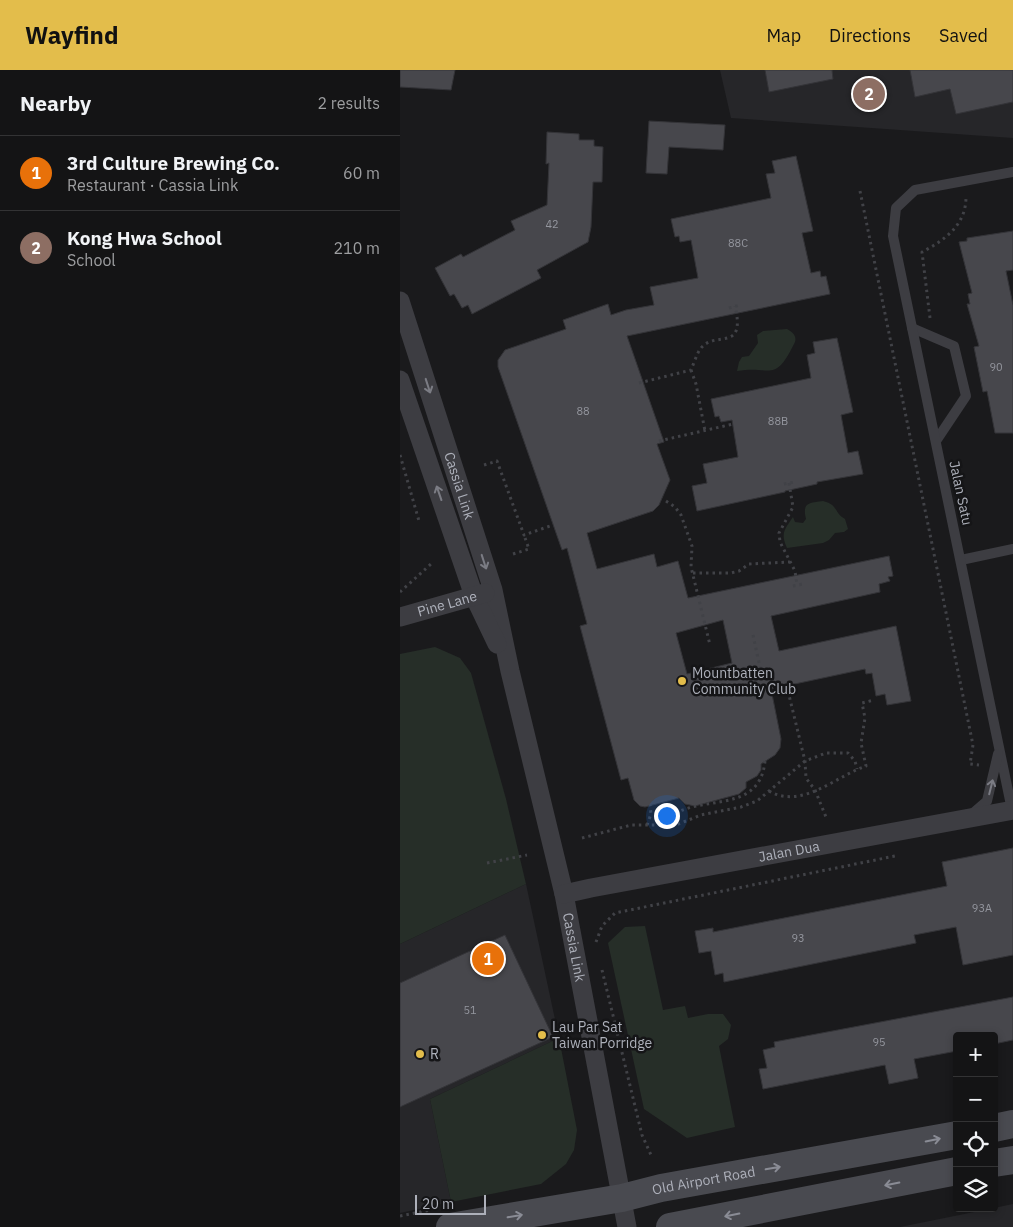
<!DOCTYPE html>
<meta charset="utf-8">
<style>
:root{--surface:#141415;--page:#212122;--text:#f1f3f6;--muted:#9d9ea0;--line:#333334;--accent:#e3bd4b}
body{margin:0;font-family:"IBM Plex Sans",sans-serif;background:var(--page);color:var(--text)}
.controls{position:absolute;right:15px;bottom:15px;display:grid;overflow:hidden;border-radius:5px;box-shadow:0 2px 8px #0003}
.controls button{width:45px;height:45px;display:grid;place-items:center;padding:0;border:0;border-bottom:1px solid var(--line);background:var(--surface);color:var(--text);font:25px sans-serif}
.scale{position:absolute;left:15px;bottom:12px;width:71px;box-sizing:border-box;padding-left:5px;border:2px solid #adb0ba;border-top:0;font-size:14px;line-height:18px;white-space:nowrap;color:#adb0ba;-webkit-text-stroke:4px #151517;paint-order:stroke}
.you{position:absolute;left:266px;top:745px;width:18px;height:18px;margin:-12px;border:4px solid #fff;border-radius:50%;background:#1a73e8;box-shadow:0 0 0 8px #1a73e833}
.badge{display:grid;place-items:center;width:32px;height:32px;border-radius:50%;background:var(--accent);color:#fff;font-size:16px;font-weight:700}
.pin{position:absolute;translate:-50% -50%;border:2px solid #fff;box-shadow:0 1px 5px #0006}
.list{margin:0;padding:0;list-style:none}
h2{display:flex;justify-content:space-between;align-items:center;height:65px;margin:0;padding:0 20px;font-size:21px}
h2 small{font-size:16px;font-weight:400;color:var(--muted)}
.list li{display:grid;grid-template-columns:32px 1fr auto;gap:15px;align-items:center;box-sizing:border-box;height:75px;padding:0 20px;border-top:1px solid var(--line)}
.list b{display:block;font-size:19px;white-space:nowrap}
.list p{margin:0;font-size:16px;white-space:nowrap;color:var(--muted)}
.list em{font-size:16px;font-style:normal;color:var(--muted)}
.icon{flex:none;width:28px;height:28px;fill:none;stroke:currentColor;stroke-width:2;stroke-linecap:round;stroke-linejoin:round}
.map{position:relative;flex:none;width:613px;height:1157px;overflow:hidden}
header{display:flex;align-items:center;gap:30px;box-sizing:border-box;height:70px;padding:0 25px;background:var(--accent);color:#111}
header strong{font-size:24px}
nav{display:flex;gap:28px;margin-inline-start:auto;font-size:18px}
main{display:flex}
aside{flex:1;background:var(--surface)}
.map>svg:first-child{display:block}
.built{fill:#262629}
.green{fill:#262e28}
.building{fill:#47474c;stroke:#343438;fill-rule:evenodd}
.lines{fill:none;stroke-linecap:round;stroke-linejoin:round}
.path{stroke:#414247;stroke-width:3;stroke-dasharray:2.5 4;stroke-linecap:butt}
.lane{stroke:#3d3d42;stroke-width:10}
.street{stroke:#3d3d42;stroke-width:19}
.secondary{stroke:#494a50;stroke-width:28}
.oneway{stroke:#7b7c84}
.oneway2{stroke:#8a8c95}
.poi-dot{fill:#e3bd4b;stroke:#151517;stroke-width:2}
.labels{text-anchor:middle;stroke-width:5;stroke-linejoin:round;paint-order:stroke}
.number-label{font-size:11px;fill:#94969e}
.street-label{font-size:14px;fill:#adb0ba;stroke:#151517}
.poi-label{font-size:14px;fill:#adb0ba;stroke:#151517;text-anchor:start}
</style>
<header>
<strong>Wayfind</strong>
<nav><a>Map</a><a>Directions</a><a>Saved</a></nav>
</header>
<main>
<aside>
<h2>Nearby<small>2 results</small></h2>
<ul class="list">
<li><span class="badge" style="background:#e8710a">1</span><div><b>3rd Culture Brewing Co.</b><p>Restaurant · Cassia Link</p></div><em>60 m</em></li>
<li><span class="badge" style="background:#8d6e63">2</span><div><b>Kong Hwa School</b><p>School</p></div><em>210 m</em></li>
</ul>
</aside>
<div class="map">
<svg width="613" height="1157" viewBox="0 0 613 1157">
<rect width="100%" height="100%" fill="#1a1a1c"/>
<g class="built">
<path d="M320,0h293v68l-282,-20z"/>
<path d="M126,814l33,154 -129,61 21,103 -51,11v-269z"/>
<path d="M613,1134v23h-113l94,-19z"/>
</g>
<g class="green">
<path d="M387,259c6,3 11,8 7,15 -20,40 -22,21 -57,27l2,-9 3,-5 7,-1 9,-13 -1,-8 6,-4z"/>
<path d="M423,431c16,4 10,11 22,18l3,10 -4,3 -9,1 -6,7 -6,3 -36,5c-7,-15 -2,-19 6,-31l2,5 8,1 3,-4c-4,-17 3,-16 17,-18z"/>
<path d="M35,577l25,11 11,15 35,126 20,85 -126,60v-290z"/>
<path d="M245,856l18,84 22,-4 3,12 20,-4h15l8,11 -3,14 -9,7 16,81 -48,11 -43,-29 -36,-166 17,-16z"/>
<path d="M159,968l18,92 -3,20 -8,14 -25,20 -90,18 -21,-103z"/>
</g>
<g class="building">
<path d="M0,0h55l-4,20 -51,-3z"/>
<path d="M365,0h67l1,9 -64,13z"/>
<path d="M510,0h103v32l-57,12 -6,-25 -35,8z"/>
<path d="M249,51l76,4 -2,25 -54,-3 -2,27 -21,-1z"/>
<path d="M147,62l32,2v6h15v6l9,1 -1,35h-9l-2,45 -3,15 -51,28 4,8 -69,36 -4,-9 -6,3 -8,-14 -4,2 -15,-28 26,-14 2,3 52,-27 -4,-9 36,-16 2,-42 -3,1z"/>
<path d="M396,86l17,75 -11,2 9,40 9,-2 1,6 5,-1 4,18 -203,42 37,106 -7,2 13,36 -11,25 -6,6 -66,22 10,36 57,-15 3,13 21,-6 10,37 201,-42 4,20 -5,1 2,4 -11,3 1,8 -109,24 8,35 117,-25 15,75 -24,4 -2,-11 -9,2 -4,-23 -6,1 -1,-5 -94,20 10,50 -1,9 -5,7 -14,9v6l-4,6 -11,6v6l-7,6 -44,12 -10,-2 -6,-6 -34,9 -5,-1 -6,-6 -6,-22 -7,2 -41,-154 7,-2 -20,-76 -5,2 -64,-183v-7l7,-10 61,-21 -3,-9 45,-16 3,11 15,-5 28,-5 -4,-18 48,-9 -7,-38 -11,2 -1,-6 -4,1 -4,-18 100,-21 -5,-24 9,-1 -3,-12zM323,550l9,43 -45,11 -11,-41z"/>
<path d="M613,161v39l-7,1 7,34v128h-18l-8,-42 -4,1 -9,-45 5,-1 -12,-42h3l-2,-10 4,-1 -13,-51 8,-1v-3z"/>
<path d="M437,268l16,74 -12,3 7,38 10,-2 5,23 -46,8v2l-32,7v1l-88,19 -5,-25 15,-3 -4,-19 35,-7 -6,-37 -11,2 -2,-6 -4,1 -4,-18 100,-21 -4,-23 8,-2 -2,-11z"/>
<path d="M613,778v107l-50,10 -7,-38 -42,8 2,8 -192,39 -1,-9 -8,2 -4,-24 -12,2 -4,-22 18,-3v4l234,-46 -5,-24z"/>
<path d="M105,865l48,102 -153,70v-124z"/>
<path d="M613,927v43l-19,4v-8h-37v15l-43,8 4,19 -29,6 -4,-19 -122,24 -4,-20 8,-1 -4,-18 12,-3 -1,-5z"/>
</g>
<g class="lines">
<g class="path">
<path d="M460,121l113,554 -3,19 9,1"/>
<path d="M329,238l11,-3"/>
<path d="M530,248l-8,-66c23,-12 44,-27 44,-55"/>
<path d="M291,300l5,14 9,47"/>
<path d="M239,313l52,-13c3,-7 6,-17 10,-22 15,-18 45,5 34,-42"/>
<path d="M259,371l74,-17"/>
<path d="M0,385l19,66"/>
<path d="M84,395l13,-4 27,74 29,-10"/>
<path d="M389,413l4,24 -14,26 1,9 15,29 2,14"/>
<path d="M384,414l11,-2"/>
<path d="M266,431l9,6 6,8 11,31 -1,21 19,78"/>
<path d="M113,484l16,-5 -5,-14"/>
<path d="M293,503h38l8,-2 10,-7 41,-2"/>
<path d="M393,516l10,-2"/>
<path d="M0,522l31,-28"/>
<path d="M353,565l8,37"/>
<path d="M388,621l17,70 1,17 9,12 11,27"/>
<path d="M369,721c33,19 67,-15 97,-25l-5,-23 4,-25 -3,-15 12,-3"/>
<path d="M247,755l4,-11 -1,-9"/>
<path d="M261,756c27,-38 98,-5 104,-65"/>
<path d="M182,768l49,-13h45l25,-10 40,-8 16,-6 48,-40 21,-8h22l7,8 2,8"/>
<path d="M87,793l40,-8"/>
<path d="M196,872l6,-16 13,-13 280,-57"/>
<path d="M202,900l40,165 9,20"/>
<path d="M0,1146l31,-6"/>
</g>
<g class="lane">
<path d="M512,258l42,18 12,50 -30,45"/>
<path d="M561,490l52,-11"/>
<path d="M612,740l-119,-574 3,-28 19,-18 98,-18"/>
<path d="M572,744l15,-13 11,-47"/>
</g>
<g class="street">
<path id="s1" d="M0,231l93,289 17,81 54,223 63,333"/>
<path d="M0,310l74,216 23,48"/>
<path id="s2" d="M0,547l85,-24"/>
<path id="s3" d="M164,824l27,-6 422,-78"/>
</g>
<g class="secondary">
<path d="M594,1058l19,-4"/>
<path d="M594,1093l19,-3"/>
<path id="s4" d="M50,1157l172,-29 39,-10 296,-53"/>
<path d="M270,1157l287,-56"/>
</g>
</g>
<defs><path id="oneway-shaft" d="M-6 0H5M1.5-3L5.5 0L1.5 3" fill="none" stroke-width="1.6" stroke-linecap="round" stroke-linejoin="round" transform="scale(1.25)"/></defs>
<g class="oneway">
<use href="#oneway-shaft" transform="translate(28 316) rotate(72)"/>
<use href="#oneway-shaft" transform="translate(39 423) rotate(-109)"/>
<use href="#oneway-shaft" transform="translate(84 492) rotate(72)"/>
<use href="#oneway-shaft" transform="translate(591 717) rotate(-76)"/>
</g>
<g class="oneway2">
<use href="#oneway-shaft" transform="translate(533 1070) rotate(-11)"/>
<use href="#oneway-shaft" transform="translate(373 1098) rotate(-10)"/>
<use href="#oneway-shaft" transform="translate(492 1114) rotate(169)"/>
<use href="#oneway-shaft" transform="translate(332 1145) rotate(169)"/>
<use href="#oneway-shaft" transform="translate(115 1146) rotate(-10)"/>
</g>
<g class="poi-dot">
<circle cx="282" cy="611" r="5"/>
<circle cx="142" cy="965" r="5"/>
<circle cx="20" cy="984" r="5"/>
</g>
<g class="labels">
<g class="number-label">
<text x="152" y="158">42</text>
<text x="338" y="177">88C</text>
<text x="596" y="301">90</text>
<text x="183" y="345">88</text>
<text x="378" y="355">88B</text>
<text x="582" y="842">93A</text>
<text x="398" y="872">93</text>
<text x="70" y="944">51</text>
<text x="479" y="976">95</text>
</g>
<g class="street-label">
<text dy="5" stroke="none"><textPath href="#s1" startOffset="194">Cassia Link</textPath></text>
<text transform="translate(561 423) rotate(78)" y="5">Jalan Satu</text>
<text dy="5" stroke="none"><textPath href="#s2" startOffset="49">Pine Lane</textPath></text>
<text dy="5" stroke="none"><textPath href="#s3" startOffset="229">Jalan Dua</textPath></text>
<text dy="5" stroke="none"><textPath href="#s1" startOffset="670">Cassia Link</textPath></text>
<text dy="5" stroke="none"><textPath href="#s4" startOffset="258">Old Airport Road</textPath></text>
</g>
<g class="poi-label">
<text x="292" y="608">Mountbatten<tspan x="292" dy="16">Community Club</tspan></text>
<text x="152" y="962">Lau Par Sat<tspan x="152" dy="16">Taiwan Porridge</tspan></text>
<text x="30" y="989">R</text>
</g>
</g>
</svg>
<div class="controls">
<button>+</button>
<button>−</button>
<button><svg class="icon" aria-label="locate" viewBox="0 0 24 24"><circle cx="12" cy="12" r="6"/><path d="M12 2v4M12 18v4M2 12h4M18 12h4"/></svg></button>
<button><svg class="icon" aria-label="layers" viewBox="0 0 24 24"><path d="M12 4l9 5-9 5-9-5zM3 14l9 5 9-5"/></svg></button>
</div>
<div class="scale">20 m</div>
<div class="you"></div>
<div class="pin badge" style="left:88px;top:889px;background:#e8710a">1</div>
<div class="pin badge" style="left:469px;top:24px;background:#8d6e63">2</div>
</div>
</main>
